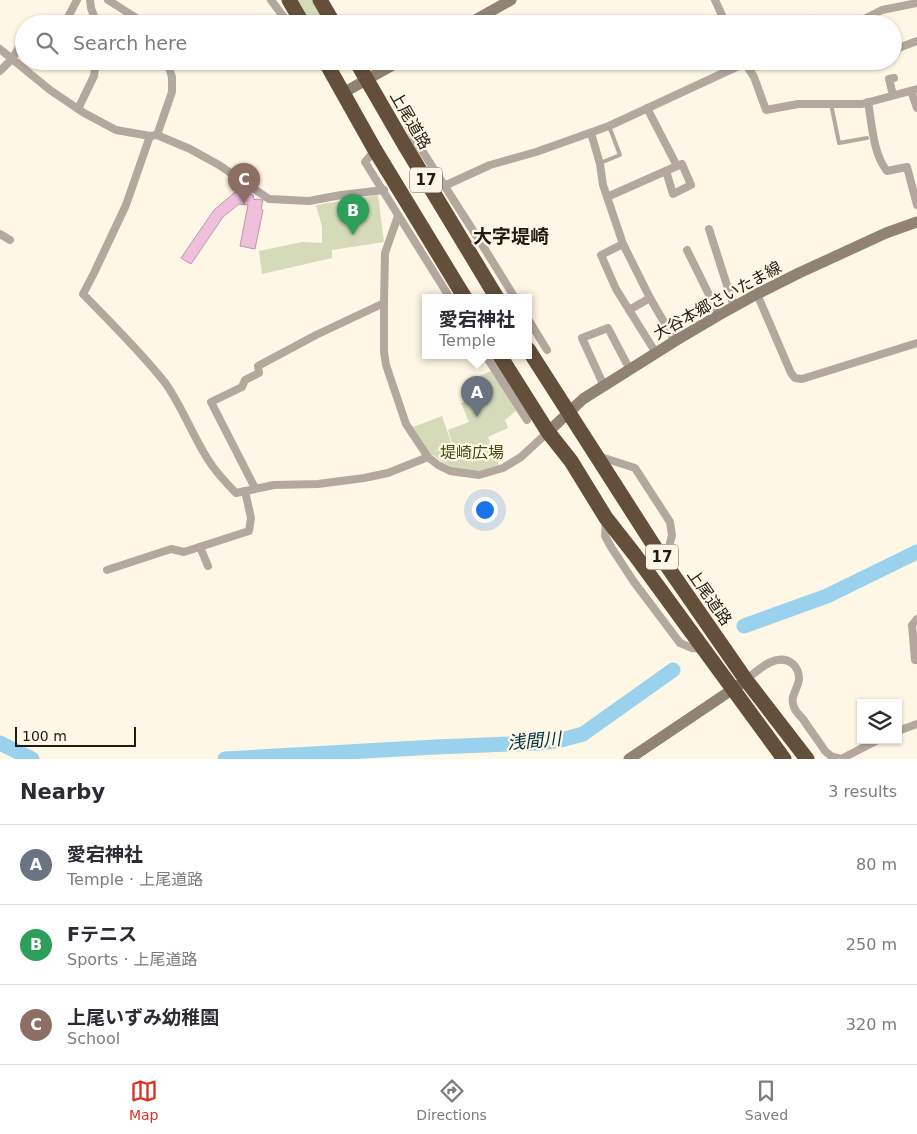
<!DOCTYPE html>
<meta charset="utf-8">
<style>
:root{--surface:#fff;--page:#f7f7f7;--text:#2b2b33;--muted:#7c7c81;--line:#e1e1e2;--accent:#d93025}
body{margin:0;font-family:"DejaVu Sans","Noto Sans JP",sans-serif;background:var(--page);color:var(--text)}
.controls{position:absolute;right:15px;bottom:15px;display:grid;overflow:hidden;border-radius:0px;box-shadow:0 1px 4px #0004}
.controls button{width:45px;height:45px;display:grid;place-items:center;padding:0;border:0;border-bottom:1px solid var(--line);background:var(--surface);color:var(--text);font:25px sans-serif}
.scale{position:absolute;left:15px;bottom:12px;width:121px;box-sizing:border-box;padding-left:5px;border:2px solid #201b10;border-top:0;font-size:14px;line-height:18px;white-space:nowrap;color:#201b10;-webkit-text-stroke:4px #fff7e5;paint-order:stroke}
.you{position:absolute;left:484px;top:509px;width:18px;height:18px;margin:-12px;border:4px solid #fff;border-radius:50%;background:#1a73e8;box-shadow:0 0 0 8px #1a73e833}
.badge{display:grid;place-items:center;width:32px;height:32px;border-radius:50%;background:var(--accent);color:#fff;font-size:16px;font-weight:700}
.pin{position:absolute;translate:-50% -41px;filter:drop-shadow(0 1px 2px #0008)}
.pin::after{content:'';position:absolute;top:26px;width:18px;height:15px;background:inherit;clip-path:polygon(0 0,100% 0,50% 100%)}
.popup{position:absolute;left:422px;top:294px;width:110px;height:65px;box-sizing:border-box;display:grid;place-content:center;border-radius:0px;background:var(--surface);filter:drop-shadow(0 1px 4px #0005);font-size:16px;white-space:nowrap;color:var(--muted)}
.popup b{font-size:19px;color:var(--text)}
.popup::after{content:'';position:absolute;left:50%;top:100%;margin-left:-10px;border:10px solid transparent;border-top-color:var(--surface)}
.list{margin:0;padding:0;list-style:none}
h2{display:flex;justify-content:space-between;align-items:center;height:65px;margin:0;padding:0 20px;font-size:21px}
h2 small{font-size:16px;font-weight:400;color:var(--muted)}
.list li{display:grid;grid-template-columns:32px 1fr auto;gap:15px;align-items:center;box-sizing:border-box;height:80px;padding:0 20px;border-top:1px solid var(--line)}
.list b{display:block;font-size:19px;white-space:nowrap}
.list p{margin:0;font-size:16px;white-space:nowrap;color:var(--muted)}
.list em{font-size:16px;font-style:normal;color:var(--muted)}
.icon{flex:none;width:28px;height:28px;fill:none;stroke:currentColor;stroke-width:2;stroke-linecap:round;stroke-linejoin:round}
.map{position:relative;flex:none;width:917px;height:759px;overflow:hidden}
.search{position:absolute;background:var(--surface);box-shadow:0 1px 4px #0004;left:15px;right:15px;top:15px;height:55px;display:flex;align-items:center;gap:12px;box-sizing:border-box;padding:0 18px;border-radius:28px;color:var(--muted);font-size:19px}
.sheet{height:305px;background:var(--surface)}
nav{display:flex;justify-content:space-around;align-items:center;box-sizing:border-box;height:70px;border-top:1px solid var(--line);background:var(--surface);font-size:14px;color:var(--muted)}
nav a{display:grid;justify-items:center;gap:2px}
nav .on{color:var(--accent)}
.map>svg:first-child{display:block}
.green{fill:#d5dbb9}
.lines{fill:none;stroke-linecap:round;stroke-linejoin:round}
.river{stroke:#9ad1ec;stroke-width:15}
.building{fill:#f0bfdc;stroke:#b799ab}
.lane{stroke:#b3a89e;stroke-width:4}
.street{stroke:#b3a89e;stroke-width:8}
.secondary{stroke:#918273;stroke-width:11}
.highway{stroke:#644f3a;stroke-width:15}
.labels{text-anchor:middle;stroke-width:4.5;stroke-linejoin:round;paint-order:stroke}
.shield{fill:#fff7e5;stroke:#635d50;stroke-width:1}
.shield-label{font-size:15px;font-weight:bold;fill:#201b10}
.street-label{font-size:16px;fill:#201b10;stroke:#fff7e5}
.park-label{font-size:16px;fill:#434910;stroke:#fff7e5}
.water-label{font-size:18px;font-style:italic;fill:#023446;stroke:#fff7e5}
.quarter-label{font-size:19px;font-weight:bold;fill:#201b10;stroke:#fff7e5}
</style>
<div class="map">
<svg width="917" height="759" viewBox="0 0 917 759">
<rect width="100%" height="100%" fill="#fff7e5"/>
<g class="green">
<path d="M295,0h20l11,24h-17z"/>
<path d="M378,195l6,47 -52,8v8l-70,16 -3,-23 43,-9 20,1v-16l-6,-22z"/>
<path d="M491,371l26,39 -12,10 3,8 -20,9 11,28 -24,7 -24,-4 -21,-15 -17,-26 29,-11 10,29 -20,7 21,-6 -5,-16 21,-8 -8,-19 13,-5 -8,-16z"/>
</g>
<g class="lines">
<g class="river">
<path d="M744,626l83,-30 90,-44"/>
<path d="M0,743l32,16"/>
<path d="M225,759l210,-12 104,-4 22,-3 22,-6 90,-64"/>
</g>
</g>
<path class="building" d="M240,188l6,4v3l4,-1 3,1 1,4 1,1 1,-1 7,1 -2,9 2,1 -8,39 -15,-3 8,-41 -9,-1 -16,13 -32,47 -10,-6 33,-48z"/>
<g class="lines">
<g class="lane">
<path d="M831,104l8,39 28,-5"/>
<path d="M600,163l20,-8 -11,-29"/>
</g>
<g class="street">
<path d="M90,0l1,8 6,16"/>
<path d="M108,0l33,21 6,3"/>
<path d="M271,0l18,24"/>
<path d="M715,0l11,24"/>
<path d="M66,21l11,-21"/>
<path d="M801,24l9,-5"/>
<path d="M854,24l28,-14 35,-7"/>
<path d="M0,49l50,41 34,23 32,17 34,6 7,-1 33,14 29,16 50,34 40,2 32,-6 43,-5"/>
<path d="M893,50l24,-9"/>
<path d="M745,63l9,14 12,33 32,-6h64l55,-15"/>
<path d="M0,71l12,-12 12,-20"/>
<path d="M911,91l6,17"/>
<path d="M893,95l-4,-16 5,-1"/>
<path d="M868,102c4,22 5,52 19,69l20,-4 10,38"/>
<path d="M78,109l16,-33 2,-15"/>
<path d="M408,112l-2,8 8,18 67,105 34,55"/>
<path d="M591,133l9,31 3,21 20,59 27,54 25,43"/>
<path d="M157,135l15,-43v-15l-5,-16"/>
<path d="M150,136l-24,69 -32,68 -11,21c28,29 58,58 83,90 16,23 26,50 41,74 8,13 18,24 29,35l38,-8 44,-1 46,-6 24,-5 40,-16"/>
<path d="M375,150l-10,12 85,136"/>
<path d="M666,171l7,23 18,-9 -9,-21 -5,2"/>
<path d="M444,186l46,-21 46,-13 73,-26 136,-63v-2"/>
<path d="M607,197l70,-31 -30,-58"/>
<path d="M398,216l-13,37 -1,50v49l2,13 20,59 22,33 10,8 12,6 29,4 24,-7 18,-11 27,-25"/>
<path d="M709,229l25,78"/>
<path d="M0,234l10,6"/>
<path d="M623,244l-22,11 15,34 40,64"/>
<path d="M687,250l32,65"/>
<path d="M757,294l34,79 4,5 7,1 115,-36"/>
<path d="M629,310l21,-12"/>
<path d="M528,319l19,31"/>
<path d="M486,356l41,64"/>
<path d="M604,386l-22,-48 26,-10 22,42"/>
<path d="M598,456l37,12 35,54 2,13 -7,28"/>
<path d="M255,488l-44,-86 31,-15 3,-7 14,-7 -1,-7 58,-31 68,-32"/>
<path d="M606,520l-1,16 6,11 23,35 46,61 12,5 10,1"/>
<path d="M200,547l8,19"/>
<path d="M107,570l64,-21 13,3 65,-21 2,-13 -6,-27"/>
<path d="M917,619l-5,6 3,35h2"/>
<path d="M746,680c12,-10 31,-29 47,-16 4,4 6,8 6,14 0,10 -10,18 -5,29 1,4 6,9 9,12 7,11 15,21 22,32l6,5 10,3 37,-19"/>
<path d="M898,731l19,-7"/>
</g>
<g class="secondary">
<path d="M468,24l43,-24"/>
<path d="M343,93l57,-32"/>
<path d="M548,432l35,-33 92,-58 44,-26 38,-21 42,-21 87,-40 31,-11"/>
<path d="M629,759l110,-74"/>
</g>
<g class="highway">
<path d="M289,0l14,24"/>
<path d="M320,0l14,24"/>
<path d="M325,61l50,89 90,148"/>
<path d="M356,61l48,83 93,154"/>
<path d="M528,349l137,214 81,117 61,79"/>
<path d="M500,356l48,76 23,29 35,57 29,37 149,204"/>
</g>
</g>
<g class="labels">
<g class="shield">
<rect x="410" y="167.5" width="32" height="25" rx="4"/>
<rect x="646" y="544.5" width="32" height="25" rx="4"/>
</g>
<g class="shield-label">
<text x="426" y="185">17</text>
<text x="662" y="562">17</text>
</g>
<g class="street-label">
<text transform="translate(411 120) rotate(60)" y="6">上尾道路</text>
<text transform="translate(717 300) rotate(-29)" y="6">大谷本郷さいたま線</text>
<text transform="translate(710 597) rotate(55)" y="6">上尾道路</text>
</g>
<g class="park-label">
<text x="472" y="458">堤崎広場</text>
</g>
<g class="water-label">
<text transform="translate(534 741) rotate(-5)" y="6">浅間川</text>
</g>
<g class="quarter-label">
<text x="511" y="243">大字堤崎</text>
</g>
</g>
</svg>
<div class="controls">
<button><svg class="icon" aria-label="layers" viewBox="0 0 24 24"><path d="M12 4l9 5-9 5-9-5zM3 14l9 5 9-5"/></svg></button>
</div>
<div class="scale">100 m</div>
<div class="you"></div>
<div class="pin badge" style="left:477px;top:417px;background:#6b7280">A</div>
<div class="popup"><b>愛宕神社</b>Temple</div>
<div class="pin badge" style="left:353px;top:235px;background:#2e9e5b">B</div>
<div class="pin badge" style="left:244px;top:204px;background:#8d6e63">C</div>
<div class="search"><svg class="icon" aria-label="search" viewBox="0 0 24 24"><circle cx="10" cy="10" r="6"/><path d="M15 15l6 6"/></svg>Search here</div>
</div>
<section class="sheet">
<h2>Nearby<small>3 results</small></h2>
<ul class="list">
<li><span class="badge" style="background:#6b7280">A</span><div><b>愛宕神社</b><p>Temple · 上尾道路</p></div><em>80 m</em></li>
<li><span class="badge" style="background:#2e9e5b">B</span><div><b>Fテニス</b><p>Sports · 上尾道路</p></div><em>250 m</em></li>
<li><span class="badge" style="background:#8d6e63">C</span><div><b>上尾いずみ幼稚園</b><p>School</p></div><em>320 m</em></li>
</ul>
</section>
<nav>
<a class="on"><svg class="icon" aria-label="map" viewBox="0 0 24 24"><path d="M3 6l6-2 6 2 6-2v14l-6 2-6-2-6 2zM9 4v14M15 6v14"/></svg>Map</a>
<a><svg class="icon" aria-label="directions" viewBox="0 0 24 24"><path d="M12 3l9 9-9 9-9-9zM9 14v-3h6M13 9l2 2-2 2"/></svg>Directions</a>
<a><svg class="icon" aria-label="saved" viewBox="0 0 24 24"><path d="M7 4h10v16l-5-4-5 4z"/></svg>Saved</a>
</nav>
